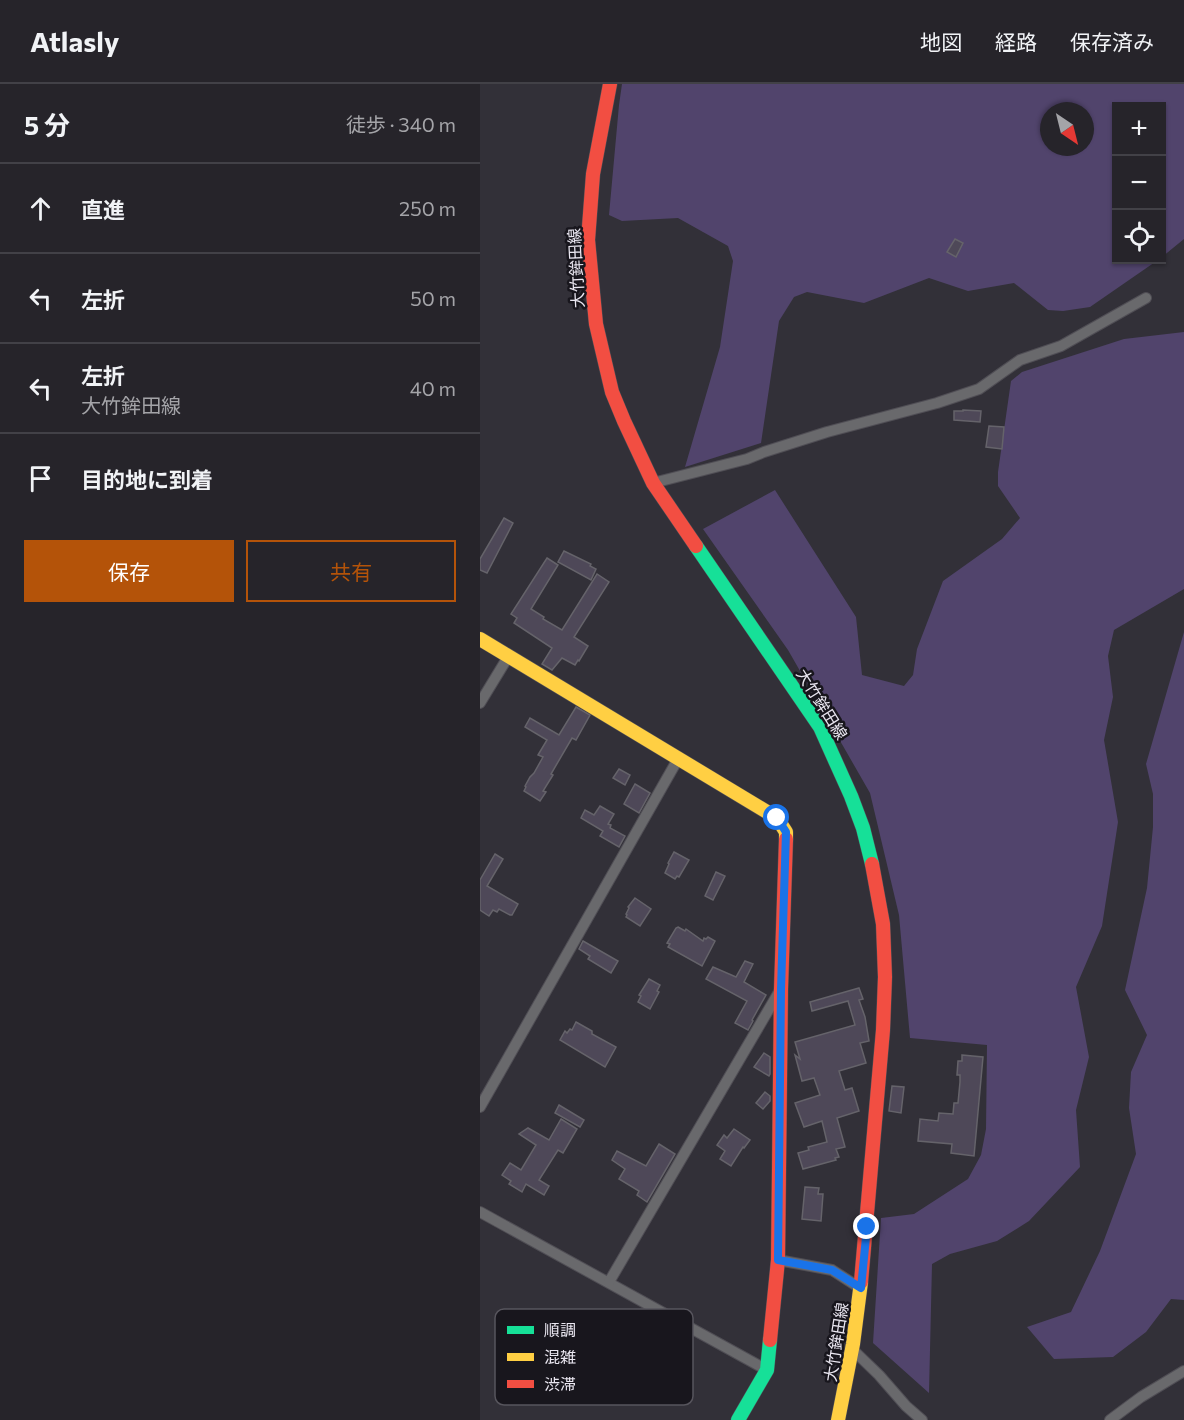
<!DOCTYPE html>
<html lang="ja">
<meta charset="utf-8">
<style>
:root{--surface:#26242a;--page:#2e2c32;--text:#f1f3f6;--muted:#a4a4a8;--line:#424147;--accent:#b45309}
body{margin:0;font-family:Commissioner,"Noto Sans JP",sans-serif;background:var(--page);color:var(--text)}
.controls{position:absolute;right:18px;top:18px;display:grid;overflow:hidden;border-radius:0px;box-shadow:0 2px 4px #0004}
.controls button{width:54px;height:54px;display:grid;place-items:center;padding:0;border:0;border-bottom:2px solid var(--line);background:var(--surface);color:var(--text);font:30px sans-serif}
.compass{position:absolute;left:560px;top:18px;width:54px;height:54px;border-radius:50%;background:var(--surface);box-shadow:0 2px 4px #0004;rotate:145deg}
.stop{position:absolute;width:18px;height:18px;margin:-14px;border:4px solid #1a73e8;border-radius:50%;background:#fff}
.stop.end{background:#1a73e8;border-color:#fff;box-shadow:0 2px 6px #0008}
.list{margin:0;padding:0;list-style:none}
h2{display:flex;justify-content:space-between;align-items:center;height:78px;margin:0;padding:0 24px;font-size:26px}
h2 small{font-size:20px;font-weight:400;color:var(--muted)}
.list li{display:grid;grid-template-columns:39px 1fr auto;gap:18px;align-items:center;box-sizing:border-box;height:90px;padding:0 24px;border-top:2px solid var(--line)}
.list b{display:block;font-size:22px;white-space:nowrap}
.list p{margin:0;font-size:20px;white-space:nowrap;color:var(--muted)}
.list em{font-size:20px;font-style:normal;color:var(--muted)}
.actions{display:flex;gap:12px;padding:18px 24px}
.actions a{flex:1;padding:14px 0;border:2px solid var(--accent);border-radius:0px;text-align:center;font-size:21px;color:var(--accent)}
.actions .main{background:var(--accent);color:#fff}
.icon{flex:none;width:33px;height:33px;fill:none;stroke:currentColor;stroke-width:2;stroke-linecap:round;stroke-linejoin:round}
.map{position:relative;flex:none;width:704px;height:1336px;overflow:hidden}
header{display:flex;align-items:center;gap:36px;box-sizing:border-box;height:84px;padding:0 30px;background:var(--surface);border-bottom:2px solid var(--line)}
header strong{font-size:28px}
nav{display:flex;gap:33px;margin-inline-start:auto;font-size:21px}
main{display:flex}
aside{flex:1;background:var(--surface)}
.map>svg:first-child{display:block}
.green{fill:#51446c;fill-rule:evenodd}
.building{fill:#4e4858;stroke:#65636a;stroke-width:1.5}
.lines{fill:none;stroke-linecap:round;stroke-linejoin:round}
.street-casing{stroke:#504e55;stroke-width:12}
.fast-casing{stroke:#504e55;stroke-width:15}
.slow-casing{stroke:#504e55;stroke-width:15}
.jam-casing{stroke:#504e55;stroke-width:15}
.street{stroke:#69696c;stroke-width:10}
.fast{stroke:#16e098;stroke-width:14}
.slow{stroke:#ffcf43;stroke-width:14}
.jam{stroke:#f24e42;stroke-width:14}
.route{stroke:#1a73e8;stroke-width:8}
.labels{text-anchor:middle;stroke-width:5;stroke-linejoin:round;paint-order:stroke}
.street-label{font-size:16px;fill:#eae7f1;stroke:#18161d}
.key{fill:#18161d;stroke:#57555d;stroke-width:1.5}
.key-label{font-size:16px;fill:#eae7f1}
</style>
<header>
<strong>Atlasly</strong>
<nav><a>地図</a><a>経路</a><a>保存済み</a></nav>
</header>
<main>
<aside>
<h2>5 分<small>徒歩 · 340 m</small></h2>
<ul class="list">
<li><svg class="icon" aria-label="ahead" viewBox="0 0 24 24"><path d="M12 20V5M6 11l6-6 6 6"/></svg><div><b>直進</b></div><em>250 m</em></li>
<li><svg class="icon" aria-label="left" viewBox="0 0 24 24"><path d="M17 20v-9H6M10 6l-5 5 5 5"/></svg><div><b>左折</b></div><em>50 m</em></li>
<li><svg class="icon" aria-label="left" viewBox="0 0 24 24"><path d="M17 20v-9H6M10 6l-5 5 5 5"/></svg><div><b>左折</b><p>大竹鉾田線</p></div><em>40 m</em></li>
<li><svg class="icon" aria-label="arrive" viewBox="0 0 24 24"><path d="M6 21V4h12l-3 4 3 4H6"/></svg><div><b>目的地に到着</b></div></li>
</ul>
<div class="actions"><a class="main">保存</a><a>共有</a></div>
</aside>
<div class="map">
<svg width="704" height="1336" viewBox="0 0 704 1336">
<rect width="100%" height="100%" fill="#323038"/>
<g class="green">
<path d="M142,0h562v155l-22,18v-151h-46v154h42l-68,47 -27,4 -15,-1 -34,-27 -46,8 -39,-13 -65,25 -57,-11 -13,5 -15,24 -18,122 -76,24 35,-120 13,-86 -5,-15 -50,-28 -56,3 -13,-6 10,-110zM569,27h36v36h-36z"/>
<path d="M704,248v257l-70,41 -6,26 5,41 -9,43 14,82 -16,104 -26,61 13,70 -13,53 4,57 -51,54 -32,20 -47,13 -18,10 -3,129 -56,-50 8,-125 33,-4 54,-35 13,-24 5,-26 1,-84 -77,-7 -11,-123 -29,-122 -82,-143 -85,-121 72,-39 81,127 6,58 42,11 9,-11 4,-26 26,-68 59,-42 18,-21 -22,-32v-14l13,-91 11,-9 102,-33z"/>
<path d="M704,548v668l-13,-1 -25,33 -33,25 -59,2 -27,-32 44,-15 29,-61 36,-97 -7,-46 2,-36 16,-37 -22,-45 22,-102 6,-61v-33l-7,-30z"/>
</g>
<g class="building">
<path d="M475,155l8,4 -7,14 -9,-5z"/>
<path d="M483,326l18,1 -1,11 -26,-2v-9h9z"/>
<path d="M509,342l15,1 -2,22 -16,-2z"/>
<path d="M24,434l9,5 -26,50 -7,-3v-11z"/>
<path d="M84,467l27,13 -1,2 6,3 -5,11 -33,-18z"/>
<path d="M67,474l11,7 -27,44 13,8 -1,2 19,11 35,-56 12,8 -35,55 14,9 -9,15 -1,-1 -3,5 -13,-7 -10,12 -10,-6 10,-16 -38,-25 3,-5 -6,-4z"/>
<path d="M96,623l14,8 -14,25 -4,-2 -21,36 2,1 -10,16 3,1 -6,9 -16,-10 2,-4 -1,-1 5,-9 4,-4 9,-16 -5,-2 9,-15 -22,-13 5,-9 29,17z"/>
<path d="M139,685l11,6 -5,10 -12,-7z"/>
<path d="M155,700l15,9 -11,20 -15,-9z"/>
<path d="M120,722l14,8 -6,10 3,1 -1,3 15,8 -6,11 -19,-11 3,-5 -22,-13 4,-8 9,5z"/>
<path d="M194,768l15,8 -10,17 -2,-1 -2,3 -10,-6 4,-9 -1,-1z"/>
<path d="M15,770l8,5 -16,27 31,18 -6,11h-2l-11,-6 -2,3 -4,-2 -4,6 -9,-6v-30z"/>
<path d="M236,788l9,4 -12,24 -8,-4z"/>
<path d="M155,814l16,11 -11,17 -14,-9 1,-2 -1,-1 3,-6 -1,-1z"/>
<path d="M198,843l7,4 1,-2 17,12 1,-3 2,1 2,-2 7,4 -13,25 -34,-19 2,-3 -3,-1 9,-15z"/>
<path d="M103,857l35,20 -7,12 -23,-14 2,-3 -11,-7z"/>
<path d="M265,877l8,3 -9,18 22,13 -14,25 1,1 -5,9 -13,-7 12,-22 -41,-22 7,-12 23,10z"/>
<path d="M169,895l11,6 -3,6 2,1 -9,17 -12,-7 3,-6 -2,-1z"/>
<path d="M379,904l4,11 -4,1 6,17 4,24 -9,2 6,20 -27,8 6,19 7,-2 7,23 -22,7 8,29 -9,2 3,8 -4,1 1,2 -33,9 -5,-16 11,-3 -1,-3 19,-5 -5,-21 -18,6 -9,-24 25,-8 -6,-17 -12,3 -7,-26 5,4 -5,-17 60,-17 -7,-24 -36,10 -2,-9z"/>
<path d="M96,938l16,9v3l24,13 -11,20 -45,-27 5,-9 2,2 3,-4 2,1z"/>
<path d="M284,969l6,4v17l-1,2 -15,-9z"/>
<path d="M482,971l21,2 -9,99 -23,-3 1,-9 -34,-3 2,-22 18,2 1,-8 14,1 1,-11h4l2,-21v-7h-3l1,-14h4z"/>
<path d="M412,1002l12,1 -3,26 -12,-2z"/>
<path d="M285,1008l5,4v5l-7,8 -7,-6z"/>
<path d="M79,1021l25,15 -4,7 -25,-14z"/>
<path d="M81,1035l16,10 -14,24 -5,-3 -19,30 10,6 -5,9 -18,-11 -4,8 -13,-8 2,-3 -9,-6 8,-12 11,7 15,-25 -17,-11 9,-6 21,12z"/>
<path d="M254,1045l16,11 -6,8 -1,-1 -12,19 -11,-7 5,-8 -8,-6 7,-10 3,3z"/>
<path d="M179,1060l16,10 -28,48 -10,-7 2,-4 -20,-12 6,-10 -13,-9 5,-9 29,15z"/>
<path d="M325,1103l14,1 -1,6h5l-2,27 -19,-2z"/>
</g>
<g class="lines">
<defs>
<g id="street">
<path d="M173,399l94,-24 17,-7 63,-20 110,-29 42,-14 41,-29 41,-14 85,-48"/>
<path d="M0,619l28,-46"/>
<path d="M0,1023l198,-348"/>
<path d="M0,1128l287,158"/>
<path d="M298,1176l54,10 28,18"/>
<path d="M129,1198l170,-290"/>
<path d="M372,1265l27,26 27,31 16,14"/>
<path d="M630,1336l31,-23 43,-26"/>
</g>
<g id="fast">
<path d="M216,462l124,181 31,69 12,32 9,36"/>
<path d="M258,1336l29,-50 3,-30"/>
</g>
<g id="slow">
<path d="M0,555l297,179 9,14v7"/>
<path d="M358,1336l15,-76 8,-62"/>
</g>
<g id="jam">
<path d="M130,0l-17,90 -5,66 8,84 16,68 12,29 29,62 43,63"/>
<path d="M381,1198l22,-252 2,-53 -2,-53 -11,-60"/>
<path d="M290,1256l8,-80 3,-271 5,-150"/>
</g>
</defs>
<use href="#street" class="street-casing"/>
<use href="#fast" class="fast-casing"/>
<use href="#slow" class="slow-casing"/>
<use href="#jam" class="jam-casing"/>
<use href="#street" class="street"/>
<use href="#fast" class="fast"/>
<use href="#slow" class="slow"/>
<use href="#jam" class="jam"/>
</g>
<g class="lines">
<path class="route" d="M297,734l9,14 -5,157 -3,271 54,10 29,18 6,-61"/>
</g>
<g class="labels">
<g class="street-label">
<text transform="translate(96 184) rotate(-93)" y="6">大竹鉾田線</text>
<text transform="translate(342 620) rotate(58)" y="6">大竹鉾田線</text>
<text transform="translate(356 1258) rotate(-81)" y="6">大竹鉾田線</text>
</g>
</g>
<rect x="15" y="1225" width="198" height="96" rx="9" class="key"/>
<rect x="27" y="1242" width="27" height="8" fill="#16e098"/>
<rect x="27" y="1269" width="27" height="8" fill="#ffcf43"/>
<rect x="27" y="1296" width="27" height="8" fill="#f24e42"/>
<g class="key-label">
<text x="64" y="1252">順調</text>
<text x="64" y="1279">混雑</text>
<text x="64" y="1306">渋滞</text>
</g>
</svg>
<div class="controls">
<button>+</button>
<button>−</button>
<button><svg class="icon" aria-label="locate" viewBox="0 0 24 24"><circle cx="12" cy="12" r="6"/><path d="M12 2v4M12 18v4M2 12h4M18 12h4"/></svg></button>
</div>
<svg class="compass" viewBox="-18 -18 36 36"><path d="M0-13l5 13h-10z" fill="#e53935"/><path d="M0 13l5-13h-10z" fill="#a4a4a8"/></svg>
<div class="stop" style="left:297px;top:734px"></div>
<div class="stop end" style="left:387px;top:1143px"></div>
</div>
</main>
